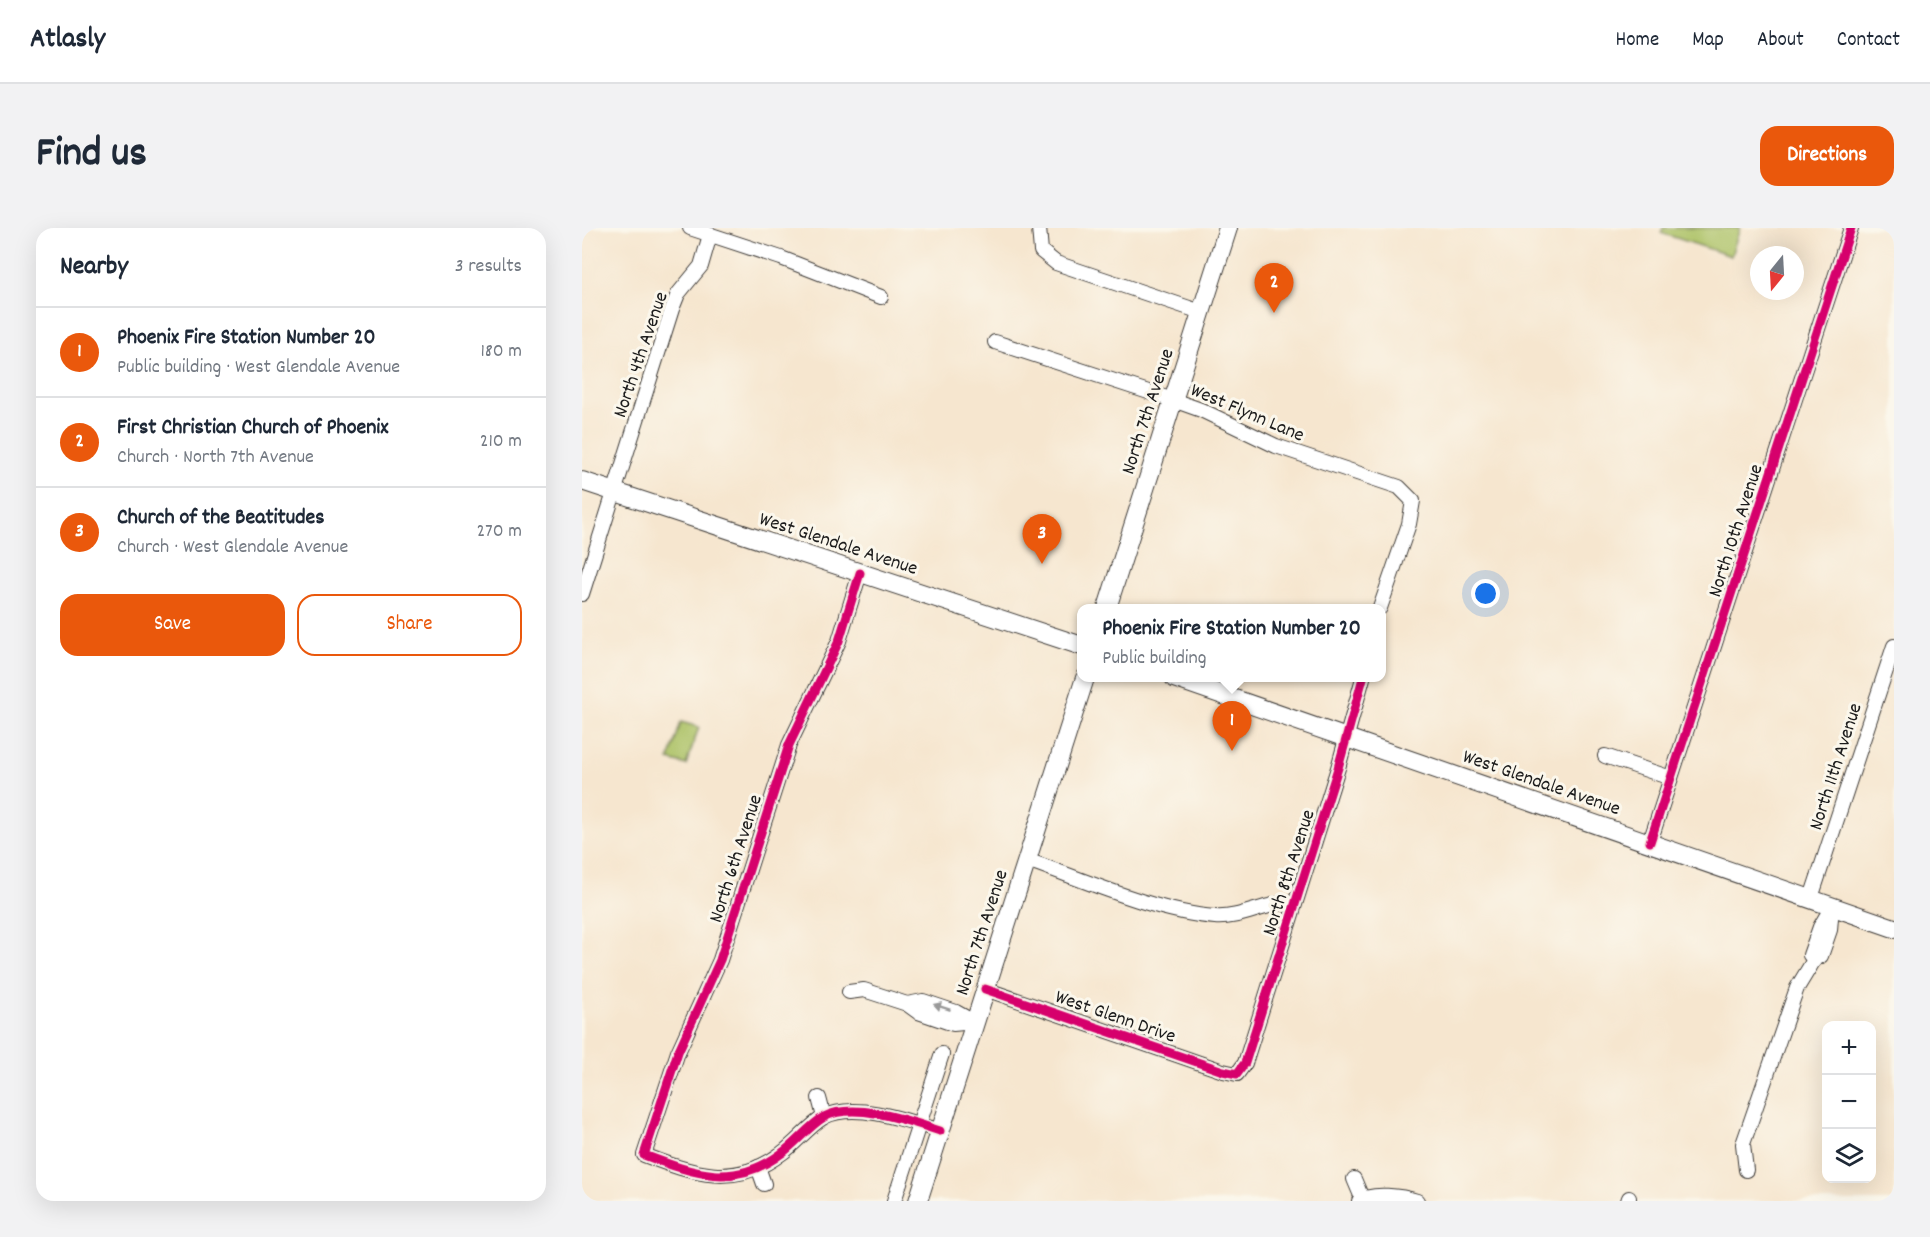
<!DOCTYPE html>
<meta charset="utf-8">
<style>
:root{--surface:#fff;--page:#f2f2f3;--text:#1f2937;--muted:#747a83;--line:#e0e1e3;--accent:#ea580c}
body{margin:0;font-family:Dekko,sans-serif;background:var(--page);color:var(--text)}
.controls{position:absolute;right:18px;bottom:18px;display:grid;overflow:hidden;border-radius:12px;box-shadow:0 6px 24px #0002}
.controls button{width:54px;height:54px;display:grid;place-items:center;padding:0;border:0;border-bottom:2px solid var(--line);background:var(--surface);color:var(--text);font:30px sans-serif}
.compass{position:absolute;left:1168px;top:18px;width:54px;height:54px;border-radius:50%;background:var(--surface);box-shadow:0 6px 24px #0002;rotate:198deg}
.you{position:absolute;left:904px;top:366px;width:21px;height:21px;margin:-15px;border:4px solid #fff;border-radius:50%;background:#1a73e8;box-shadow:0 0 0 9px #1a73e833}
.badge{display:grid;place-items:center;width:39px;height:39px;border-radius:50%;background:var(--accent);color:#fff;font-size:20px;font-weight:700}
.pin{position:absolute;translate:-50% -50px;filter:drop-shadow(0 2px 3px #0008)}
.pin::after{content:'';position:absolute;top:32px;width:21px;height:18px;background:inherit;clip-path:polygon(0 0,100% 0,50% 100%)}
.popup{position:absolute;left:495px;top:376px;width:309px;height:78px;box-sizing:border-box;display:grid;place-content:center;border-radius:12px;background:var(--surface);filter:drop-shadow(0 2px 4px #0005);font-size:20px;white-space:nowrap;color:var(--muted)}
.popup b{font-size:22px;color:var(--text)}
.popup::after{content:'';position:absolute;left:50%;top:100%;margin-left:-12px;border:12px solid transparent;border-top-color:var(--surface)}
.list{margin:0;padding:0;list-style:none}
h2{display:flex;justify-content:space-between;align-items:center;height:78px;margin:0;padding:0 24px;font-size:26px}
h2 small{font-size:20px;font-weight:400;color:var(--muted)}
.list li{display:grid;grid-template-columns:39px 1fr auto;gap:18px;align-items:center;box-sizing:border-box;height:90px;padding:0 24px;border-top:2px solid var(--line)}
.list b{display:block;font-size:22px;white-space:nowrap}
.list p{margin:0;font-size:20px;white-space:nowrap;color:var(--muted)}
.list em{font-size:20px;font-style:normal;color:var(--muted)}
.actions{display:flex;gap:12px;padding:18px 24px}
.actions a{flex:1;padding:14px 0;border:2px solid var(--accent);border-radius:18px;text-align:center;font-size:21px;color:var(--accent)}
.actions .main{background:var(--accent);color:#fff}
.icon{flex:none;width:33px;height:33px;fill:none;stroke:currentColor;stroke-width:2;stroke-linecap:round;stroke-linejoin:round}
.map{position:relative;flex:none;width:1312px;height:973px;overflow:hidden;border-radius:18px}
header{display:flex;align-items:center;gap:36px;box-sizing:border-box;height:84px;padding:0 30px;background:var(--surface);border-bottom:2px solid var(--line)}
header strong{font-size:28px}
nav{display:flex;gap:33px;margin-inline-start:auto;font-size:21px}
.intro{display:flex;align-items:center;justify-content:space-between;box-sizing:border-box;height:144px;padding:0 36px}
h1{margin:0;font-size:42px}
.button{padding:15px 27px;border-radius:18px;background:var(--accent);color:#fff;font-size:21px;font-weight:700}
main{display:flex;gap:36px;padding:0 36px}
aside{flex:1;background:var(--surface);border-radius:18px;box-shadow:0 6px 24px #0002}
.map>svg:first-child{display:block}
.grass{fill:#adc267;stroke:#646f42;stroke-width:1.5}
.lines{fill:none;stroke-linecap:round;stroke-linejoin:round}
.minor-casing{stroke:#3d3a37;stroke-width:16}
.major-casing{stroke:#3d3a37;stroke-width:20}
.minor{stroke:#fff;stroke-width:14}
.major{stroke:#fff;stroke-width:18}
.cycleway-casing{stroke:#fbf7ec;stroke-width:13}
.cycleway{stroke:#d6006c;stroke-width:9}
.oneway{fill:#999}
.labels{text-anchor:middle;stroke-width:6;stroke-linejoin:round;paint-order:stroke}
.street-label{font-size:20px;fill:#1c1c1c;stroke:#fbf7ec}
</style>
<header>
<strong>Atlasly</strong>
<nav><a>Home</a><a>Map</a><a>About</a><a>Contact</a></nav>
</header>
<div class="intro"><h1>Find us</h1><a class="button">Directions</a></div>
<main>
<aside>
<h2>Nearby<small>3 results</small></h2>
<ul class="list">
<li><span class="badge">1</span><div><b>Phoenix Fire Station Number 20</b><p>Public building · West Glendale Avenue</p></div><em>180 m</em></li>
<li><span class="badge">2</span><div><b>First Christian Church of Phoenix</b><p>Church · North 7th Avenue</p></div><em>210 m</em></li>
<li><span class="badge">3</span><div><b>Church of the Beatitudes</b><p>Church · West Glendale Avenue</p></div><em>270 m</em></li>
</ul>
<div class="actions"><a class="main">Save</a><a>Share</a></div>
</aside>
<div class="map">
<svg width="1312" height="973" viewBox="0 0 1312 973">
<rect width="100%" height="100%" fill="#fbf7ec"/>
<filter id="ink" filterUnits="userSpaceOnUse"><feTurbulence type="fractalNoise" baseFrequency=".0167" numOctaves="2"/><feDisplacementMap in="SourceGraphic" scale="12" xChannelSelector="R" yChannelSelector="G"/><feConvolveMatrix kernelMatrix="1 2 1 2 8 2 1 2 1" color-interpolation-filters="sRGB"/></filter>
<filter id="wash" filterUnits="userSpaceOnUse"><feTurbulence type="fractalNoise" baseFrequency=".008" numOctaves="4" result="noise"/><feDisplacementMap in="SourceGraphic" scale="24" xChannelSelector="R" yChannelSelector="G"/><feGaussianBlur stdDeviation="1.35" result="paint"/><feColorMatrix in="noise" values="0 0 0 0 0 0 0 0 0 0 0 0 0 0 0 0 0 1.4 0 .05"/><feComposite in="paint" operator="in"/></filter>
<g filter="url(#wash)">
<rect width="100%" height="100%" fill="#f6e6cf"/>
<g class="grass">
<path d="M1081,0h77l-9,28 -70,-23z"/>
<path d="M99,494l18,5 -13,38 -17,-5z"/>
</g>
</g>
<g filter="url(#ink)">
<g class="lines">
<defs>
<g id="minor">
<path d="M108,0l91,30 100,39"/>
<path d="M457,0l2,23 15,12 145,49"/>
<path d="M413,114l178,58 28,10 75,36 123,41 14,14 -4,23 -29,84"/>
<path d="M278,345l-21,68 -50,104 -69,215 -42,92 -34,103c50,19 91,34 138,-2 14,-10 28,-28 42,-36 31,-16 85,4 116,14"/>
<path d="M0,366l90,-285 6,-15 23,-28 9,-31"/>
<path d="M1023,528l66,22"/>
<path d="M1068,614l201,-614"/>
<path d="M445,632c57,20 128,52 188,57 27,2 53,-16 80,-14"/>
<path d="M1229,670l83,-252"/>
<path d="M1232,732l-4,-5 10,-28 10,-17"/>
<path d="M403,761l238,82 14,3 8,-11 93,-295 25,-90"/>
<path d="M267,764l15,-2 43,14 11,8 35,12 21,-2"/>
<path d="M325,776l16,-3 33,11 18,10"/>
<path d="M237,870l5,19"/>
<path d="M176,939l6,17"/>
<path d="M1164,942l-3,-26 54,-156 17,-28 7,-4 9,-26 2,-24"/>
<path d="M772,951l8,19"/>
<path d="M312,973l48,-147"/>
<path d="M777,973c13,-9 43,-5 58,0"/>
<path d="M1046,973l1,-3"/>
</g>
<g id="major">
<path d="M0,253l500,165"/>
<path d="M525,380l121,-380"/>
<path d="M592,450l720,250"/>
<path d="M336,973l167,-523"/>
</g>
</defs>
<use href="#minor" class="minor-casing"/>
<use href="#major" class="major-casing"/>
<use href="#minor" class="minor"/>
<use href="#major" class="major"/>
<defs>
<g id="cycleway">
<path d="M278,345l-21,68 -50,104 -69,215 -42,92 -34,103c50,19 91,34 138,-2 14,-10 28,-28 42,-36 31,-16 85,4 116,14"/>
<path d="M1068,614l201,-614"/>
<path d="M403,761l238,82 14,3 8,-11 93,-295 25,-90"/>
</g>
</defs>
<use href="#cycleway" class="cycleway-casing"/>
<use href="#cycleway" class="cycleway"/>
</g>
<defs><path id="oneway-solid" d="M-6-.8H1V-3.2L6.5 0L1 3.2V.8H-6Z" transform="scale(1.5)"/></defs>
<use class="oneway" href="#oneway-solid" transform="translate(360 779) rotate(-162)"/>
</g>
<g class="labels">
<g class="street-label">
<text transform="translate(57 126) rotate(-71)" y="7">North 4th Avenue</text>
<text transform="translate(564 183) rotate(-72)" y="7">North 7th Avenue</text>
<text transform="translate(666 183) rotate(23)" y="7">West Flynn Lane</text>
<text transform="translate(1152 302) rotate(-72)" y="7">North 10th Avenue</text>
<text transform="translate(257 314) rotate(18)" y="7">West Glendale Avenue</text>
<text transform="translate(1252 538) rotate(-72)" y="7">North 11th Avenue</text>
<text transform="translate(960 553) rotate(19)" y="7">West Glendale Avenue</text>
<text transform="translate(152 630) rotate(-72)" y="7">North 6th Avenue</text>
<text transform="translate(705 644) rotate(-72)" y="7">North 8th Avenue</text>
<text transform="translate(398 704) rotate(-72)" y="7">North 7th Avenue</text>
<text transform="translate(534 787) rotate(19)" y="7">West Glenn Drive</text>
</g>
</g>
</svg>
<div class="controls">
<button>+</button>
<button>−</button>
<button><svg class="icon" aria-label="layers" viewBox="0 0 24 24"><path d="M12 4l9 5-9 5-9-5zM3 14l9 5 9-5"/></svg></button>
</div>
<svg class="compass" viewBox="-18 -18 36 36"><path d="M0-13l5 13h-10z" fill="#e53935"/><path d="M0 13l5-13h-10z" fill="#747a83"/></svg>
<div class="you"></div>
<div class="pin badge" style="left:650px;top:523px">1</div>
<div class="popup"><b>Phoenix Fire Station Number 20</b>Public building</div>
<div class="pin badge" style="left:692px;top:85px">2</div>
<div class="pin badge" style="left:460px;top:336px">3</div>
</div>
</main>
